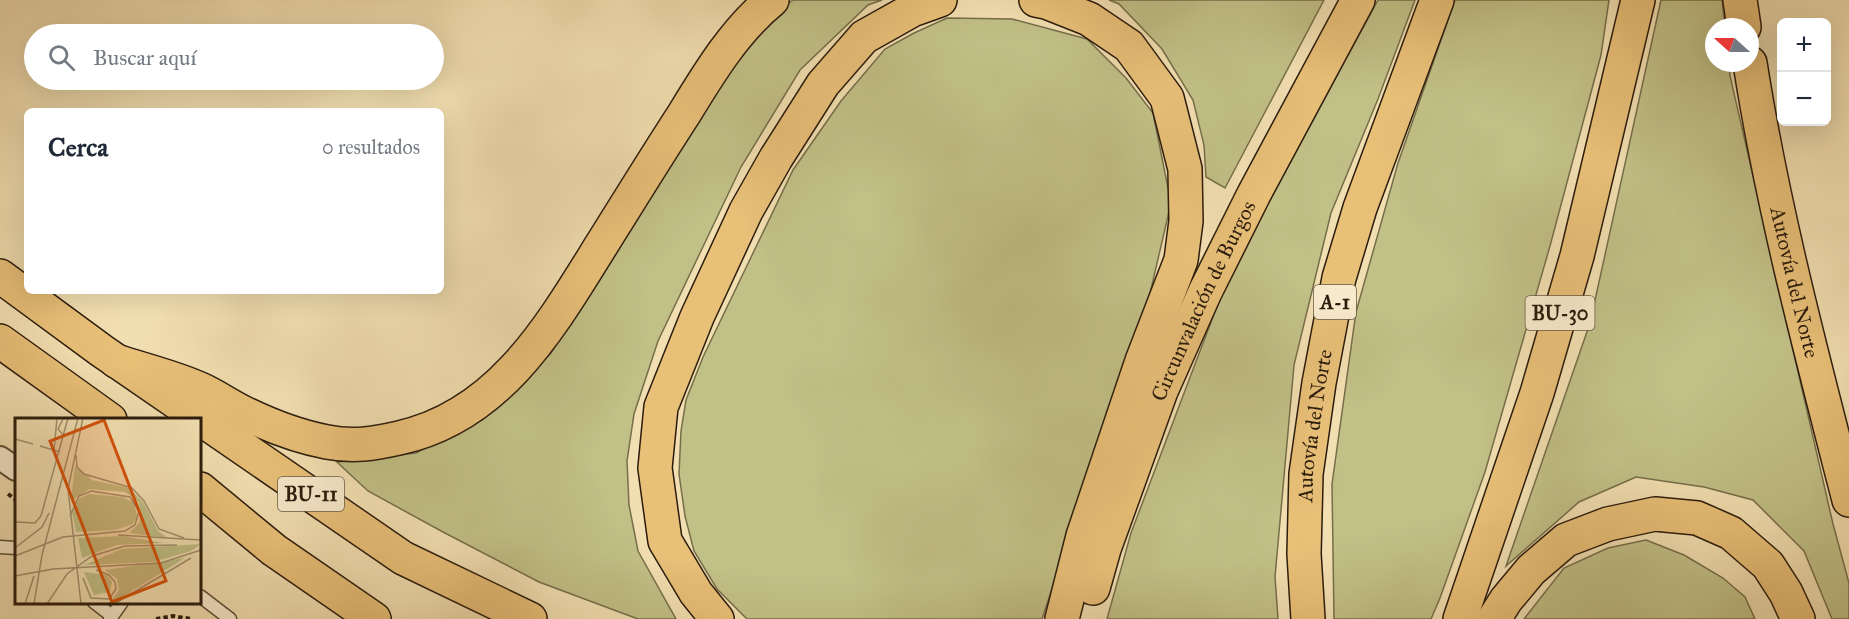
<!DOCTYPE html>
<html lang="es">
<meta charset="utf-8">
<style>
:root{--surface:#fff;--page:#f6f6f7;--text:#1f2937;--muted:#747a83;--line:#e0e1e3}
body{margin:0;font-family:"IM FELL Great Primer",serif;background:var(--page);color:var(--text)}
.controls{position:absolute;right:18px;top:18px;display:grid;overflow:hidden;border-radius:9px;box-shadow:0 6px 24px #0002}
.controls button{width:54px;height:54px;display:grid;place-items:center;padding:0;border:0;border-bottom:2px solid var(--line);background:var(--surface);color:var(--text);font:30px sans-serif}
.compass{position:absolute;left:1705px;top:18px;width:54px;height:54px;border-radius:50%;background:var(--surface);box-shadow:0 6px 24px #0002;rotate:291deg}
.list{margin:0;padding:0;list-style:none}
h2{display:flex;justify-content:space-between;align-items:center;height:78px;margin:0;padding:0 24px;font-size:26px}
h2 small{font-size:20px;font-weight:400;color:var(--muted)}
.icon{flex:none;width:33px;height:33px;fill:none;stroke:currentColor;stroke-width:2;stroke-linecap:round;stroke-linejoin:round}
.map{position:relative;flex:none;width:1849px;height:619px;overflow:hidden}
.search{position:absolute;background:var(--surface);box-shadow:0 6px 24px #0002;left:24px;top:24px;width:420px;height:66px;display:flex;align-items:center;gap:15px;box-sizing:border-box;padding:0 21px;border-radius:33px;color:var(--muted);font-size:22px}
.panel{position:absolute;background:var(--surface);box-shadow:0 6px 24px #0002;left:24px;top:108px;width:420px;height:186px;border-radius:9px}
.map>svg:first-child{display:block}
.green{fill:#c1c087;stroke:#766e4a;stroke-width:1.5}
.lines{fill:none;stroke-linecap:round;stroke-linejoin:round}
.lane-casing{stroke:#5d4d36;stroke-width:15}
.street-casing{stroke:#5d4d36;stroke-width:26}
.highway-casing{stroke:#2b1c0d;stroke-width:36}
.path{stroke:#2b1c0d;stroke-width:4;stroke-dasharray:4.5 3;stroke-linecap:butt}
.lane{stroke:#f7eacc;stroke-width:12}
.street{stroke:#f7eacc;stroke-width:22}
.highway{stroke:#e9c078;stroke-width:33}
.labels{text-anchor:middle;stroke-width:5;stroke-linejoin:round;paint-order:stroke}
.shield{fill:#f7eacc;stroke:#685a46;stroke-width:1.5}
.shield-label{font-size:20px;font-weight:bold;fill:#2b1c0d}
.street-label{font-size:21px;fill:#2b1c0d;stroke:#f7eacc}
.inset-road{fill:none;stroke:#a2916f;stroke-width:1.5}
.view{fill:#d5530c;fill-opacity:0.15;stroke:#d5530c;stroke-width:3}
.inset-edge{fill:none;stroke:#2b1c0d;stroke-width:3}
</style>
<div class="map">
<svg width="1849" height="619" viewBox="0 0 1849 619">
<rect width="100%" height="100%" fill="#f2dfb1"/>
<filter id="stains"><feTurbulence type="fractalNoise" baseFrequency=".00333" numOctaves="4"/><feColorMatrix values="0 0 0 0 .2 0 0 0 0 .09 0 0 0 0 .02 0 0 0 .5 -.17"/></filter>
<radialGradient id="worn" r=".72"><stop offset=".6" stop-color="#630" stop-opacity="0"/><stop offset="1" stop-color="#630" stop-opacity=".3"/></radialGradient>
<g class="green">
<path d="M793,0h89l-14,5 -68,65 -59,97 -83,174 -24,73 -7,47 2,44 9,46 38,68h-38l-99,-37 -96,-50 -75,-41 -31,-29 79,-9 66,-35 69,-65 159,-261 63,-77z"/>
<path d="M1109,0h215l-99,188 -19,-11 -2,-32 -11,-45 -31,-51 -43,-45z"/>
<path d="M1378,0h37l-37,99 -47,114 -37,152 -19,212 3,42h-171l24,-86 99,-261z"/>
<path d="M1455,0h154l-8,55 -51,191 -65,226 -45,126 -9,21h-97l-2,-135 24,-172 42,-149z"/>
<path d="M1661,0h61l3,27h-11v36h15l1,13 103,448 16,59v36h-17l-28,-68 -51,-51 -49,-13 -68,-10 -57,25 -73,64 84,-243z"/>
<path d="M947,18l65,1 75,20 39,39 27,35 18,90 -26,112 -24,65 -79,239h-295l-30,-30 -23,-38 -9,-35 -6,-42 2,-43 5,-31 17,-43 90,-187 48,-69 44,-52 29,-16z"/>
<path d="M1646,540l38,15 39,23 22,19 10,22h-231l40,-51 44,-20z"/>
</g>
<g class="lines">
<defs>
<g id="lane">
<path d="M0,547l16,1"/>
<path d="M200,596l30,23"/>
<path d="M94,602l18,14"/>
<path d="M110,619l12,-17"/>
</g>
<path id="street" d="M0,458l16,11"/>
<g id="highway">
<path d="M1036,0l10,2 43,17 40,27 38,52 18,71 1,52 -5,39 -39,101 -59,175 -21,83"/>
<path d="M1740,0l4,27"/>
<path id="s1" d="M1750,63c23,147 62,293 99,437"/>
<path d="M0,276l102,75 301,207 127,61"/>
<path d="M0,341l110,79"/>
<path d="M116,361c27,9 61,17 86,29 15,7 29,17 44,24 25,12 54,23 81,28 26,5 46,2 72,-4 101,-22 152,-112 203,-194 27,-43 54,-87 82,-130 25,-41 51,-84 88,-114"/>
<path d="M200,489l74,61 100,69"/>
<path id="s2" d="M1093,588l11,-39 57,-158 44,-99 49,-98 104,-194"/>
<path d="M717,619l-21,-26 -31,-52 -10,-73 6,-61 36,-90 49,-106 30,-53 47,-74 41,-47 48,-27 28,-10"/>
<path id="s3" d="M1308,619l-4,-65 2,-80 13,-91 20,-105 21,-70 77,-208"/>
<path d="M1460,619l77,-226 40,-137 61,-256"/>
<path d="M1494,619l12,-19 25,-30 35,-30 42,-16 47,-10 42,4 34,15 37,32 18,28 12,26"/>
</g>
</defs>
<use href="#lane" class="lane-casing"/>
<use href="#street" class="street-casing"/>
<use href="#highway" class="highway-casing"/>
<g class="path">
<path d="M8,494l8,6"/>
<path d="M156,619l17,-3 18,3"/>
</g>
<use href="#lane" class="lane"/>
<use href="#street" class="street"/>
<use href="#highway" class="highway"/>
</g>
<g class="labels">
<g class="shield">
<rect x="1314" y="285" width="42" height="34" rx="4.5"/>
<rect x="1525.5" y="296" width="69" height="34" rx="4.5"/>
<rect x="278" y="477" width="66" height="34" rx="4.5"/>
</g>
<g class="shield-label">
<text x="1335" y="309">A-1</text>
<text x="1560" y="320">BU-30</text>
<text x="311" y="501">BU-11</text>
</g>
<g class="street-label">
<text dy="7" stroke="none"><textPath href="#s1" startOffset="224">Autovía del Norte</textPath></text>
<text dy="7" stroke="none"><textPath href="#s2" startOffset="308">Circunvalación de Burgos</textPath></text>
<text dy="7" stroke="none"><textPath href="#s3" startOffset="194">Autovía del Norte</textPath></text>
</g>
</g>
<g transform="translate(15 418)">
<rect width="186" height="186" fill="#f2dfb1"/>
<path d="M60,47l17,15 37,8 14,14 15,29 10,7 -39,-5 10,-10 2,-10 -3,-12 -13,-9 -36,-3 -18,12zM74,76l34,3 11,6 3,13 -4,8 -18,6 -39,2 -4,-19 7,-14zM107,118l42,7 -48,2 -34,13 -4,-20zM186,126l-10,7 -38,11 -69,3 38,-16zM170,140l-74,46h-8l8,-3 8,-11 -2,-11 -12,-9zM69,154l23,3 5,7 -2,10 -16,3z" fill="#c1c087"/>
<path class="inset-road" d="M48,1l-5,10 6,7M0,21l18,5M25,28l20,6M39,32l3,-32M61,37l1,12 7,7 48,14 12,13 15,28 25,9M0,104l20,1 6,-7 27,-98M103,117l83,5M0,130l27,-21 7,-14M0,138l48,-19 62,-6 10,-6 4,-14 -9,-14 -39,-6 -12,5 -9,20M0,158l38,-7 108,-6 40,-13M68,160l8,20 18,1 7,-10 -1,-7 -6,-7 -13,-5M10,186l9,-28M19,186l8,-49 36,-137M32,186l20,-30 25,-18 33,-10 52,-1M66,186l-13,-115 15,-71M99,186l77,-46"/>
<path class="view" d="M89,2l62,161 -54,21 -62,-161z"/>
<rect width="186" height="186" class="inset-edge"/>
</g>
<rect width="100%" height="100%" filter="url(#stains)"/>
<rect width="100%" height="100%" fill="url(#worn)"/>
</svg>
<div class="controls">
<button>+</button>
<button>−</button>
</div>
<svg class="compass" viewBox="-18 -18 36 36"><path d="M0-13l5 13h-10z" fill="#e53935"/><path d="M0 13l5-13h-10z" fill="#747a83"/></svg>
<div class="search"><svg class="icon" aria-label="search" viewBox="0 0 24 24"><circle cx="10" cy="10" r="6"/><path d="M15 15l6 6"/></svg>Buscar aquí</div>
<section class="panel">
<h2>Cerca<small>0 resultados</small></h2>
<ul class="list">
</ul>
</section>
</div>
